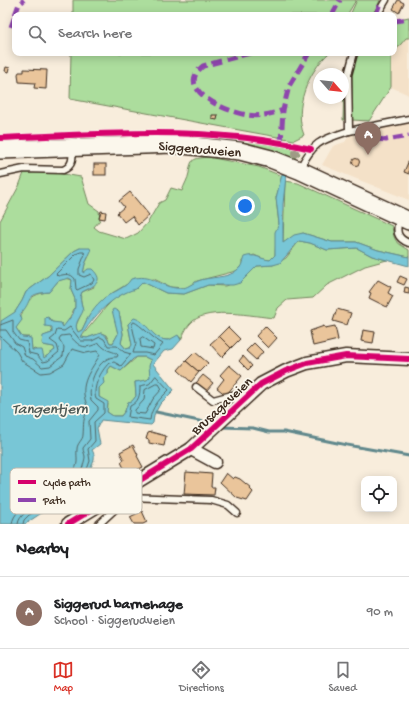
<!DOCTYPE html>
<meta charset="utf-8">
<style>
:root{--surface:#fff;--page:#f2f2f2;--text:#202124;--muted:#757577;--line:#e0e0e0;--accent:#d93025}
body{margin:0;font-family:"Gochi Hand",sans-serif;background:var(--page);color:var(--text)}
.controls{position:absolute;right:12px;bottom:12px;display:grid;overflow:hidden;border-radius:8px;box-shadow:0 2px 10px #0003}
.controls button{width:36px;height:36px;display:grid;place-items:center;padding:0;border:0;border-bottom:1px solid var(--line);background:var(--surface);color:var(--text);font:20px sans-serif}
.compass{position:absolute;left:313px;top:68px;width:36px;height:36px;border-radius:50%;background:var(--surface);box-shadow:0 2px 10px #0003;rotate:117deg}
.you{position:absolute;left:245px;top:206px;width:14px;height:14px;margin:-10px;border:3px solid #fff;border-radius:50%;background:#1a73e8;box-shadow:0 0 0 6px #1a73e833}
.badge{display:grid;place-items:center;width:26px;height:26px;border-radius:50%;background:var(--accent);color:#fff;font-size:13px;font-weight:700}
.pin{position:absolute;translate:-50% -33px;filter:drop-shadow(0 1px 2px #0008)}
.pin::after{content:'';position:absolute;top:21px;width:14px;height:12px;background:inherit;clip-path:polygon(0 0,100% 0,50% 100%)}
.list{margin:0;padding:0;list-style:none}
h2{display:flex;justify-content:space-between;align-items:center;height:52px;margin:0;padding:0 16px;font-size:17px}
h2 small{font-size:13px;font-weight:400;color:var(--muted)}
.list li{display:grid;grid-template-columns:26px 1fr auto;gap:12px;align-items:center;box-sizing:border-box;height:72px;padding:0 16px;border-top:1px solid var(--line)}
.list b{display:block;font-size:15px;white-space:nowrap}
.list p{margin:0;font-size:13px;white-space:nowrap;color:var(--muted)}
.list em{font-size:13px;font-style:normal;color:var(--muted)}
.icon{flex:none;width:22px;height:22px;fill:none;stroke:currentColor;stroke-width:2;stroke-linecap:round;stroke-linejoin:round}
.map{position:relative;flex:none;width:409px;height:524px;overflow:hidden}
.search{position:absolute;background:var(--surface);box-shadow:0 2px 10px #0003;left:12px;right:12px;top:12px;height:44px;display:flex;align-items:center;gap:10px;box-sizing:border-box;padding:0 14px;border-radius:8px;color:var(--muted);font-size:15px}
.sheet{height:124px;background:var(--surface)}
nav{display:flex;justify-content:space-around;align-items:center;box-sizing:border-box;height:56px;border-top:1px solid var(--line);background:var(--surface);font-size:11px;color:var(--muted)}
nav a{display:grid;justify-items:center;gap:2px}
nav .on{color:var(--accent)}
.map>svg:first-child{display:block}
.built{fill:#f4e1c8}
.green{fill:#acdd9d;stroke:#74845e}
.water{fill:#78c6d6;stroke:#60888c;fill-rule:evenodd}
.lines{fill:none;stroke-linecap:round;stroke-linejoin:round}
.shore{stroke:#536868;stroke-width:1}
.stream{stroke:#60888c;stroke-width:3}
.building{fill:#eac59b;stroke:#3b2a1e}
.service-casing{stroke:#3b2a1e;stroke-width:9}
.minor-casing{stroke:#3b2a1e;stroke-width:15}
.secondary-casing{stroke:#3b2a1e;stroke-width:20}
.service{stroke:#fbf7ec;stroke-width:6}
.minor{stroke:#fbf7ec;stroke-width:12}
.secondary{stroke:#fbf7ec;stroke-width:17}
.quiet{stroke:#8e44ad;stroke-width:5;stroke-dasharray:10 5;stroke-linecap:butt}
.cycleway-casing{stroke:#fbf7ec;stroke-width:8}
.cycleway{stroke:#d6006c;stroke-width:6}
.tree{fill:#9f9a85}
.labels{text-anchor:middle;stroke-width:3.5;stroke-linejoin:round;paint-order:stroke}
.street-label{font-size:14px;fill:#3b2a1e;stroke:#fbf7ec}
.water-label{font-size:15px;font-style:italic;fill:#4d5955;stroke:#fbf7ec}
.key{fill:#fbf7ec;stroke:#c1baae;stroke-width:1}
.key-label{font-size:11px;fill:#3b2a1e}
</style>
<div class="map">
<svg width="409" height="524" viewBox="0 0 409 524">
<rect width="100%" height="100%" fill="#f8eddc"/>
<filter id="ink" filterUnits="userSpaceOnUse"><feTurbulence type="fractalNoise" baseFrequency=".025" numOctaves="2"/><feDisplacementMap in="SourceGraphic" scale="8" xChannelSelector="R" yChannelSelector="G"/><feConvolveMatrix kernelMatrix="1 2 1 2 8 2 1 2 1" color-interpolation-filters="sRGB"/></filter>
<g filter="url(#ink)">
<g class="built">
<path d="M406,38h3v57l-18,-8v-31z"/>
<path d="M409,118v82l-87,-35 11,-19 12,-4 4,-6z"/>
</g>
<g class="green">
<path d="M73,0h283l-9,15h-274z"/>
<path d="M357,0h23l-6,15h-24z"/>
<path d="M409,17v21h-3l-15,18v31l-22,34 -17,-1v-47l6,-20h36v-33z"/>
<path d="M71,53h258c-21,19 -36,55 -25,82l-10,5 -224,-41z"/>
<path d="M346,67l-2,53h-1l1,-41z"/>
<path d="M183,135l52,4 62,10 3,5 -7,5 -224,-17v-4z"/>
<path d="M208,157l51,10 23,9 -6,22 3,26 -3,12 -1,19 -5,5 -7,-1 -9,-4 -12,6v4l-6,6 -39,10 -11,7 -16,-1 -16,-8 -25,4 -25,15 -17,21 -5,11 -4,2 -2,-5c1,-7 6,-11 6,-18 0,-7 -3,-10 0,-17l12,-5 -8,-14h-3l2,-9 5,-10 -10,-6 -6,3 -26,25 -22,16 -4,9 -7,11 -14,13 -1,7v-111l19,-35 5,-13 27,-1 30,5 8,27 10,7 1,9 -6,7 5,4 27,8 12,-6 10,-11 11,-19 6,-3 6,-12 11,3c2,-6 6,-12 7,-18 2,-15 4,-14 19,-16z"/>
<path d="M285,181l13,2 94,43c2,16 4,16 17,24v7l-31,-7 -22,-8h-24l-29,-9 -20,10z"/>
<path d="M299,241l11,2 17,7 30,-2 15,8 15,4 -22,6 -38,19 -14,13 -26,2 -9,8 -4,10c-21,-2 -64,-11 -81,3 -6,5 -9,12 -12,19l-1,-3c-4,0 -8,2 -12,3 -11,1 -20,-11 -26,-18l-14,2 4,21 -2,3 -4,1 -5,-6 2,-9 -3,-18 -6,-1 4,19 -5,9h-3l-4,-8 -5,-2 -14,5 -6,-1 25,-30 9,-9 16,-9 3,1 9,-8 23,11 18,1 24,-9 17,1 20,-8 12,-12 16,-1 13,-7z"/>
<path d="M66,278l6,2 -1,10 4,9v8l-10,20h-2l-1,-3 -10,-2 -3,-4 3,15 -6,2 -3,10 11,2 1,3 -11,8 -9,-9 -3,1 -1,-11 -2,-2h-7l-6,-9c9,-19 8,-34 33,-36l9,-11z"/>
<path d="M137,357h8l6,3 -1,17 -3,3 -12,2 1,14 -4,6h-4l-3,9 -4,5h-8l-6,-4 1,-8 -9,-7v-9l4,-5v-5l5,-4v-4l3,-4 10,5z"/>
</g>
<path class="water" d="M282,174h3l1,3 -3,27v39l11,-8 9,-2 29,9h24l22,8 31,7v9l-37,-10 -15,-8 -30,2 -17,-7 -11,-2 -19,22 -7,2 -16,1 -17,17 -7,2h-25l-24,9 -18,-1 -23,-11 -7,7c-22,5 -44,28 -55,48l6,1 14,-5 4,2 5,8h3l5,-9 -6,-24 2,-1 5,3 4,22 -2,9 5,6 4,-1 2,-3 -4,-21 6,-6c14,3 18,23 35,22l9,-5 3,5 -8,9 -9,2 -11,13 21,26 -14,14 -6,11 -1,8 -2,2 -50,-5 -4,8 3,16 -8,6c4,6 2,12 -1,17l1,3 -4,7 -12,13 -51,34h-25v-192l1,-11 14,-9 7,-11 4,-9 22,-16 26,-25 6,-3h10l1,3 -6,13 -2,9 5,-4h4c14,13 1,17 -10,23l-2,5 3,14c-3,7 -10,13 -5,21l4,-2c6,-13 12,-25 24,-33 8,-6 20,-9 25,-18 21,-6 27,7 45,9 10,2 14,-4 22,-7 12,-5 30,-2 39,-11 5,-3 5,-8 7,-13 11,-4 16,2 26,3l5,-5v-23l4,-8 -3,-26zM69,278l3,2 -1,10 4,9v8l-2,7 -10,13 -2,-4 -9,-1 -4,-5 -3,1v8l7,1v6l-9,3 -1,7 1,2 11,2 1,3 -11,8 -2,-8h-10l-1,-12 -9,-1 -6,-9 6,-8 -2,-6c14,-13 3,-20 29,-22l9,-11zM137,357h8l6,3 -2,6 1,11 -3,3 -12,2 1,14 -4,5 -4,1 -3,9 -4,5h-8l-6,-4 1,-10 -9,-5v-9l5,-5 -1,-5 5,-4v-4l3,-4 10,5 12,-12z"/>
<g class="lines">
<g class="shore">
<path d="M81,252h3l1,2 -6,15v6l5,2 7,-3 3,6 -2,3 -15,7 -1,-1 -1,-10c-4,-6 -10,-5 -17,-3l-2,-2 20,-20z"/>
<path d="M134,322c6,2 19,17 29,22l-9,11 -9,-2h-12l3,-10 -4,-18z"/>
<path d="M0,325l13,-5v12l6,8 8,2 2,11 8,2 6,7 5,-1 11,-9 -2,-7 -7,-5 5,-4 2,-6 7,1 6,-4 11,14h11l8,-4 4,2 4,7h9l7,6 7,2 -10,12 -7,-4 -5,1c-8,8 -17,24 -13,36l8,5v9l-10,9 1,19 -7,8 2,12 -5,14 -25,23 -31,17 -5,5 -1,4"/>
<path d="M0,330h6l9,13 7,4 3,9 8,3 9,8 8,-1 13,-10 1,-9 -5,-8 2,-3 8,-1c11,12 14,15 30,8 8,10 15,7 19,12l-1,2c-19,-2 -30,28 -26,43l7,7v3l-9,11 1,18 -7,9c0,4 2,6 2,9 0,2 -3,13 -4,15 -10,19 -62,34 -63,52"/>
<path d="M0,336l17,16 5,9 19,12 9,-1 14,-8 8,-15 14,4 11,-2 3,4c-12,19 -23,32 -11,54 -7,10 -5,15 -6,26 0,5 -6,8 -6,14 -1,10 3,16 -6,25 -14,15 -58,30 -59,50"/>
<path d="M143,337l11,8 -1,4 -12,-2 -1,-8z"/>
<path d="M156,376l13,14c-9,9 -18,17 -19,30l-22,-3 2,-11c9,-4 10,-11 10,-20l9,-2z"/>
<path d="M156,384h3l3,5 -9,10 -8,15 -10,-1v-3l9,-10 1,-10z"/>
</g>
<g class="stream">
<path d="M156,412l48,10"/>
<path d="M220,427l33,1 16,4h15l63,13 62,11"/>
</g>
</g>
<g class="building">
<path d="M398,0l6,3 -5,10 -6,-4z"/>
<path d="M6,67l4,1 -1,4 -4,-1z"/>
<path d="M24,69l23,1 -1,19 -12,-1 1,-5 -16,-1 -1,-8 1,-2h5z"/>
<path d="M212,115h6l-1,5 -5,-1z"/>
<circle cx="356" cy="162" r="3.5"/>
<path d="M409,160v14l-5,-2z"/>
<rect x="94" y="164" width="12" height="11"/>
<path d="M130,192l19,23 -11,10 -6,-9 -8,6 -7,-9 7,-6 -5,-6z"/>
<path d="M101,211l5,1 -1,7 -6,-1z"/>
<path d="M400,276l7,3 -3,6 -7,-3z"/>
<path d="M378,280l13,7 -3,6 5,3 -6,11 -18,-9 2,-5 -2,-1z"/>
<path d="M405,287l4,1v6l-5,-1z"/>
<path d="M337,309l14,4 -4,12 -14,-4z"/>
<path d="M265,326l12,12 -9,10 -12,-12z"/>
<path d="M324,326l1,2 10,-2 3,14 -25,6 -3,-15z"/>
<path d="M228,327l12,12 -9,9 -12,-12z"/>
<path d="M363,330l12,2 -2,11 -12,-2z"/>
<path d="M219,336l12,12 -9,9 -12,-13z"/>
<path d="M254,343l9,9 -7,8 -10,-9z"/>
<path d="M195,352l13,11 -9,9 -13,-11z"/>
<path d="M243,356l9,10 -4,4 -9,-9z"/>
<path d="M186,361l13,11 -8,10 -13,-12z"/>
<path d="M229,365l13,11 -16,19 -9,-7 7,-9 -4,-4z"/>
<path d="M203,375l10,8 -7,8 -10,-8z"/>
<path d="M151,432l15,4 -2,10 -15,-3v-3l-3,-1 2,-6z"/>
<path d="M133,445l5,10 -1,1 6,11 -10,5 -1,-2 -6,2 -5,-10 3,-2 -4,-8z"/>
<path d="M186,472l26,2 -1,13h4l-1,8 -30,-1z"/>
<path d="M226,473l7,6 2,-2 5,2 11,9 -1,1 3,3 -6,9 -10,-3 -17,-16z"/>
<path d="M142,511l5,11 -4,2h-9l-4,-7z"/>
</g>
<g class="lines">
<defs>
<g id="service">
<path d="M377,15l9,-15"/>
<path d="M349,131l60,-12"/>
<path d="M300,168c14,-27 21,-28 49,-37l-1,-56 6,-22"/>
<path d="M0,174l24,-5 39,1c10,-4 10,-12 9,-21"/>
<path d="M399,219c-3,12 -3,19 10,24"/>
<path d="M196,387l17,13 19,-5 8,6"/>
<path d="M122,490l6,7 83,3 17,5 9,8"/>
<path d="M99,524l29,-27"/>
</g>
<g id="minor">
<path d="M191,449l24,13"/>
<path d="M68,524l123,-75 70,-65 25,-13 21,-8 39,-7 63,3"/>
</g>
<path id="secondary" d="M0,150l173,-6 67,7 31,8 28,11 110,51"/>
</defs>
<use href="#service" class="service-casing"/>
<use href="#minor" class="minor-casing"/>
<use href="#secondary" class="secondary-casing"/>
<use href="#service" class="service"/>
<use href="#minor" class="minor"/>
<use href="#secondary" class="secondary"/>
<g class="quiet">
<path d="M15,15l4,-11 5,-4"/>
<path d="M332,15l8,-15"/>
<path d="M376,15l4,-12"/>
<path d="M394,21l15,-2"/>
<path d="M11,27l4,-11"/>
<path d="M250,53l-47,13c-30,24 25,46 44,49 12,2 25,-1 36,-5l6,-24 20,-33"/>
<path d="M370,127l7,12 9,1 23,-4"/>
<path d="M281,143l2,-33"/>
</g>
<defs>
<g id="cycleway">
<path d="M0,138c104,-4 209,-13 311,11"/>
<path d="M68,524l123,-75 70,-65 25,-13 21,-8 39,-7 63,3"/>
</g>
</defs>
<use href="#cycleway" class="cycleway-casing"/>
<use href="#cycleway" class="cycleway"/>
</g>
<circle class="tree" cx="295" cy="153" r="4"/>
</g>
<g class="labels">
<g class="street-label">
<text transform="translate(200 148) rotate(5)" y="5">Siggerudveien</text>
<text transform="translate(221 405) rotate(-43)" y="5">Brusagaveien</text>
</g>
<g class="water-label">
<text x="50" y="413">Tangentjern</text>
</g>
</g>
<rect x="10" y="468" width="132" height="46" rx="6" class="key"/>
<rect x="18" y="480" width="18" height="4" fill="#d6006c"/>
<rect x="18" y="498" width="18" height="4" fill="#8e44ad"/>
<g class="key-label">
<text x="43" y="486">Cycle path</text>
<text x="43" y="504">Path</text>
</g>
</svg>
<div class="controls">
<button><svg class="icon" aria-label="locate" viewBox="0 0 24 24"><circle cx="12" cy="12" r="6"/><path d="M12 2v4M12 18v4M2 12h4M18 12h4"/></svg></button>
</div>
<svg class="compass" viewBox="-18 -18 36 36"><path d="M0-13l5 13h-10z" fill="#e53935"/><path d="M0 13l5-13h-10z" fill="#757577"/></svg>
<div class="you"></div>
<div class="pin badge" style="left:368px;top:155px;background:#8d6e63">A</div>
<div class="search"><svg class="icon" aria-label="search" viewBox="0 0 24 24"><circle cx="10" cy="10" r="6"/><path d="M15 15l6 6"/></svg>Search here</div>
</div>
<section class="sheet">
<h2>Nearby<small></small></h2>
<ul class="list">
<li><span class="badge" style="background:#8d6e63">A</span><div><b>Siggerud barnehage</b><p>School · Siggerudveien</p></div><em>90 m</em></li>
</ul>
</section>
<nav>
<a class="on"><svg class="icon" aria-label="map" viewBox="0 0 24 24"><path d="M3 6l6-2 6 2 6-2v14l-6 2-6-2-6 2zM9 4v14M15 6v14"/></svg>Map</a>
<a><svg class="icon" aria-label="directions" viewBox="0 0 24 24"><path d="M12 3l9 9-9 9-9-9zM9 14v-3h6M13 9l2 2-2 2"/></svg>Directions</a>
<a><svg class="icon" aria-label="saved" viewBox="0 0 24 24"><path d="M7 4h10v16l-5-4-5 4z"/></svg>Saved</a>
</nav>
